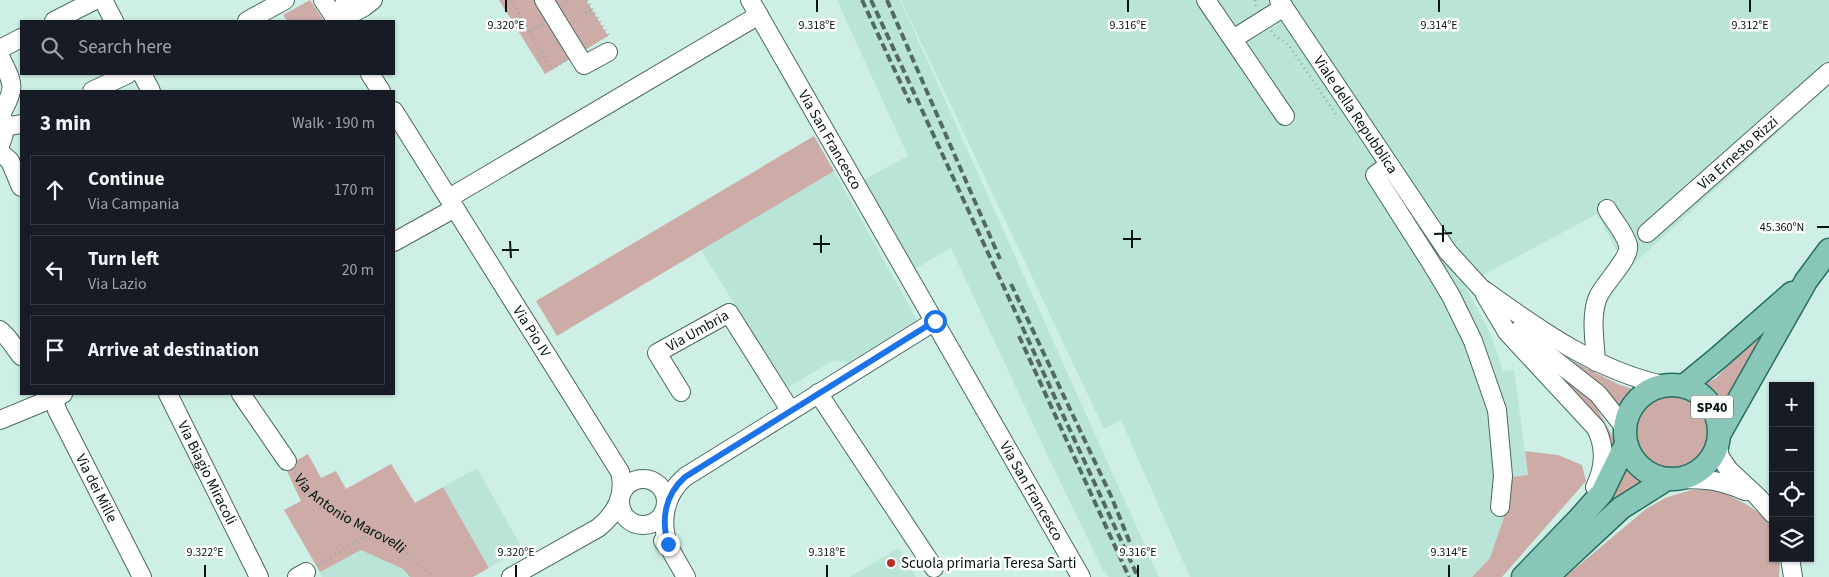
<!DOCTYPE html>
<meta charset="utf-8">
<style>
:root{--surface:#171b24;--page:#20242c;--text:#f1f3f6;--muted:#9ea1a6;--line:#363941}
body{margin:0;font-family:"Source Sans 3",sans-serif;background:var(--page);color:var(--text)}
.controls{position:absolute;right:15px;bottom:15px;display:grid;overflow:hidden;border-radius:0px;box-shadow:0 1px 4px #0004}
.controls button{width:45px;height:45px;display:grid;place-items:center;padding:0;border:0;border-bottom:1px solid var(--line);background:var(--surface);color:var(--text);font:25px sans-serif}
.stop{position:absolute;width:15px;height:15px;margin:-11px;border:4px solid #1a73e8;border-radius:50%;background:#fff}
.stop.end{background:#1a73e8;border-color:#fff;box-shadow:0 1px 5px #0008}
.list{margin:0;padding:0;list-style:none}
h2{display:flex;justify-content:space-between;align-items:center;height:65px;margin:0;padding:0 20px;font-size:21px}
h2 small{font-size:16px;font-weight:400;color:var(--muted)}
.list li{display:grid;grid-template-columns:32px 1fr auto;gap:15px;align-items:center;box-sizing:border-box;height:70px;margin:0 10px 10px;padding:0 10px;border:1px solid var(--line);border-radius:0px}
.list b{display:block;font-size:19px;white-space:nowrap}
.list p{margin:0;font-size:16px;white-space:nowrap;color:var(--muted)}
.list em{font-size:16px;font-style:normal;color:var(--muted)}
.icon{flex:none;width:28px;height:28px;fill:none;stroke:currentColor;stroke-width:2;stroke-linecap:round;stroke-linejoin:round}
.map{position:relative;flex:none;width:1829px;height:577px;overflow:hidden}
.search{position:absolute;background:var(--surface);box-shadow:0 1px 4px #0004;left:20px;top:20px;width:375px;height:55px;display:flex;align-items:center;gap:12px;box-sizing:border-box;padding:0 18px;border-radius:0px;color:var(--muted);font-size:19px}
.panel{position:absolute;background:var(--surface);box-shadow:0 1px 4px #0004;left:20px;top:90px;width:375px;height:305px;border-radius:0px}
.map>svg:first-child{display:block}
.built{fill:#bae4d8}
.green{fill:#cdaca8}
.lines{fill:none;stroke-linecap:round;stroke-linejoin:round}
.minor-casing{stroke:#4a685f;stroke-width:20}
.major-casing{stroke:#286f5f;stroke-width:25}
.path{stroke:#91aba3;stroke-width:2.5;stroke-dasharray:1 4;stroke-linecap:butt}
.minor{stroke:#fff;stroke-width:18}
.major{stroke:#88c6b8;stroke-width:22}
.rail{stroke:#546963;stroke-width:4;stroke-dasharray:8 4;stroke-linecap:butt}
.route{stroke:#1a73e8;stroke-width:6}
.ticks{fill:none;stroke:#071310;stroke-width:2}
.poi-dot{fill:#ba2b27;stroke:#fff;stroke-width:2}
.labels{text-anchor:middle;stroke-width:5;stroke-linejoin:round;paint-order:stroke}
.shield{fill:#fff;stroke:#515a58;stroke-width:1}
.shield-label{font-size:14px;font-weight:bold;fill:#071310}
.street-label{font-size:15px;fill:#071310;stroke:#fff}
.poi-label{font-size:15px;fill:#071310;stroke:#fff;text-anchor:start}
.ticks-label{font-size:12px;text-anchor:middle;fill:#071310;stroke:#fff;stroke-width:5;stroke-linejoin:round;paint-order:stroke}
</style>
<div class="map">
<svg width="1829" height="577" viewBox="0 0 1829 577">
<rect width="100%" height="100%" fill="#ceefe5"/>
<g class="built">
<path d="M837,0h63l259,577h-50l-6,-7 -50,-103 -102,-219 -38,22 -51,-89 46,-25z"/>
<path d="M901,0h369l198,291 23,44 12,36 11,-1 14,105 -17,2 -7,40 -14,41 -18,19h-282l-69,-157 -17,9z"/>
<path d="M1288,0h541v86l-202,184 -30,-56 -116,62 -20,-20 -16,-21z"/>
<path d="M834,171l83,149 -68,43 -15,-3 -47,28 -86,-138z"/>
<path d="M477,468l45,80 -33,20 -46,-81z"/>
<path d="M899,548l17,29h-66l47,-28z"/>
<path d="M361,550l42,19 7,8h-88l-2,-5z"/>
</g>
<g class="green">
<path d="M310,0l14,21h-37l-4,-6z"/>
<path d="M499,0h87l22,36 -63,38z"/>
<path d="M814,136l20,35 -277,165 -21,-35z"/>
<path d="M1766,327l-42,80h-2l-18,-22 12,-7z"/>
<path d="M1558,354l62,31 12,4 1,2 -13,19z"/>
<path d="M1551,367l41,33 21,37v12z"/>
<circle cx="1672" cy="432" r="39"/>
<path d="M1525,451l33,4 24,10 4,16 -84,96h-30l18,-19 14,-41 7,-40 17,-2z"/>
<path d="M308,454l13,24 15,-7 10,18 45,-25 24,39 28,-16 46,81 -16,9h-63l-7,-8 -42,-19 -41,22 -36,-62 17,-9 -16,-34z"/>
<path d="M1627,467l15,14v2l-98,89z"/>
<path d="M1714,489c19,8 54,22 59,45 1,7 0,17 0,24h7l-1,19h-214l81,-68 19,-11 26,-8z"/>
</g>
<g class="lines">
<defs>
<g id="minor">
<path d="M103,0l11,21"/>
<path d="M323,0l14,21"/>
<path d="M544,0l40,65 24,-13"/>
<path id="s2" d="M750,0l331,577"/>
<path d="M1206,0l79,116"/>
<path id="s3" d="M1279,0l169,252 33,36c56,40 113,82 182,97"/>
<path d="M54,21l41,-21"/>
<path d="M247,21l38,-21"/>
<path d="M337,21l8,-19 5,-2"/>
<path d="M338,21l26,-14 9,-7"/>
<path d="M1233,39l51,-32"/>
<path d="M0,49l21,-11"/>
<path d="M0,56c13,28 17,30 1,58"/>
<path d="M142,74l9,17"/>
<path d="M370,74l11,17"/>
<path d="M92,91l36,-17"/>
<path id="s4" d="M394,111l226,361c6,22 -4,42 -22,56l-87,49"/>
<path d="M0,113c7,11 5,21 0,32"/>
<path d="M5,127l16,-3"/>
<path d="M0,152l10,9 11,26"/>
<path d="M1389,165l-14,10 58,91 18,30 22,45 24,69 6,66 -3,31"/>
<path d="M449,198l310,-183"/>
<path id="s5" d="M1647,233l182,-161"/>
<path d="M394,242l61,-34"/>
<path d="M1485,295l22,37 89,96c10,20 9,39 -1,59"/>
<path d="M0,330l7,7 14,19"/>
<path d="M1518,331l80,63 27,34"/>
<path d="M1596,362c-1,-20 -6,-46 2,-65 6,-14 33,-39 30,-52 -3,-12 -15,-25 -21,-36"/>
<path id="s6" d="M681,392l-24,-39 72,-40 61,97"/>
<path d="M818,393l116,175"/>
<path id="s7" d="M49,394l5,5 3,11 85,167"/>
<path id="s8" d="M168,394l91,183"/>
<path d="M241,394l46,67"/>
<path d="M0,420l63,-26"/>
<path d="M1718,446l2,11 9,13 28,26 16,18"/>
<circle cx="643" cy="502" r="23"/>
<path d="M1680,479c27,0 40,1 65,12"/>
<path d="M663,541l7,8 16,28"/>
<path d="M670,549c-11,-25 -6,-54 15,-72l250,-156"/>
<path d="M1790,558l3,19"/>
<path d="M297,577l9,-5"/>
</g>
<g id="major">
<circle cx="1672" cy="432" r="47"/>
<path d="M1684,386l34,-28 74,-65"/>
<path d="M1720,433l86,-152 23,-31"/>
<path d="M1523,577l55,-57 24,-27 24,-49"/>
<path d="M1547,577l74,-69 46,-29"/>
</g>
</defs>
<use href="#minor" class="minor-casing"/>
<use href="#major" class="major-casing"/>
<g class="path">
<path d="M511,0l40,69 14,-8"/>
<path d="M587,0l22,36"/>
<path d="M1255,0l1,8"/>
<path d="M573,21l20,-13"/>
<path d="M1271,31c5,8 13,9 19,16l47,69"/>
<path d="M529,32l14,-8"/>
<path id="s1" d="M295,472l14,19 31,23 56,29 36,34"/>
<path d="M318,565l55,-34"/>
</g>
<use href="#minor" class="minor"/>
<use href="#major" class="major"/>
<g class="rail">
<path d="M862,0l48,103"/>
<path d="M871,0l267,577"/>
<path d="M887,0l113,259"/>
<path d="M1011,284l100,212 19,47"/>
<path d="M1019,336l110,241"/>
</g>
</g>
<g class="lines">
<path class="route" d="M668,544c-7,-25 -3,-49 17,-67l250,-156"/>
</g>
<path class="ticks" d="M506,0v12M817,0v12M1128,0v12M1439,0v12M1750,0v12M1443,225v17M1817,227h12M1132,230v18M1434,234l18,-1M821,235v18M1123,239h18M510,241l1,17M813,244h17M502,250h17M205,565v12M516,565v12M827,565v12M1138,565v12M1449,565v12"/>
<circle class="poi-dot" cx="891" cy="563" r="5"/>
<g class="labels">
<rect class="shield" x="1691" y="395.5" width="42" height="23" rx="4"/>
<g class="shield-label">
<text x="1712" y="412">SP40</text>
</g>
<g class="street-label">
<text dy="5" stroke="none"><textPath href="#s3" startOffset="138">Viale della Repubblica</textPath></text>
<text dy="5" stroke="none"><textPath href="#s2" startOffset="161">Via San Francesco</textPath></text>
<text dy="5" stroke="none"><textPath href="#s5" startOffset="121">Via Ernesto Rizzi</textPath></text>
<text dy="5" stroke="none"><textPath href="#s4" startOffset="260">Via Pio IV</textPath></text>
<text dy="5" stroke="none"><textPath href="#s6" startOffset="92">Via Umbria</textPath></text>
<text dy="5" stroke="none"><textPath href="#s8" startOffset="88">Via Biagio Miracoli</textPath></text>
<text dy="5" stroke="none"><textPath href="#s7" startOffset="106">Via dei Mille</textPath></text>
<text dy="5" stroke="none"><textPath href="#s2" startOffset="566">Via San Francesco</textPath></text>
<text dy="5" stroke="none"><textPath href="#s1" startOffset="70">Via Antonio Marovelli</textPath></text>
</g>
<g class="poi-label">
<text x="901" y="568">Scuola primaria Teresa Sarti</text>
</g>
</g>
<g class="ticks-label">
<text x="506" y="29">9.320°E</text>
<text x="817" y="29">9.318°E</text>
<text x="1128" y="29">9.316°E</text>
<text x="1439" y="29">9.314°E</text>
<text x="1750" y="29">9.312°E</text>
<text x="1782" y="231">45.360°N</text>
<text x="205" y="556">9.322°E</text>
<text x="516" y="556">9.320°E</text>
<text x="827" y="556">9.318°E</text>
<text x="1138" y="556">9.316°E</text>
<text x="1449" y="556">9.314°E</text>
</g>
</svg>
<div class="controls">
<button>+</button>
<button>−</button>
<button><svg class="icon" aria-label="locate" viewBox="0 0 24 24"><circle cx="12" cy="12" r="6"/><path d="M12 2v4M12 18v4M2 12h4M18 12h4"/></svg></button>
<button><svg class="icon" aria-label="layers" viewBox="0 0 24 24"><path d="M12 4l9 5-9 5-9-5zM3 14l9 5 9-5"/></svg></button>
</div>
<div class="stop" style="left:935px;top:321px"></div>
<div class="stop end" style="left:668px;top:544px"></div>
<div class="search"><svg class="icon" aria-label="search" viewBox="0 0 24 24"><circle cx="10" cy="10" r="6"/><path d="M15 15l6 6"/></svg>Search here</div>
<section class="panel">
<h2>3 min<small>Walk · 190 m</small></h2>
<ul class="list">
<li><svg class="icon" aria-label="ahead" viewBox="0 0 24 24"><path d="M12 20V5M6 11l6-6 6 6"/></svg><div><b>Continue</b><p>Via Campania</p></div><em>170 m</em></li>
<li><svg class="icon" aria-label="left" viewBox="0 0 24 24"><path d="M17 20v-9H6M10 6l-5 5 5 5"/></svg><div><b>Turn left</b><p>Via Lazio</p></div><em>20 m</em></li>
<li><svg class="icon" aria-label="arrive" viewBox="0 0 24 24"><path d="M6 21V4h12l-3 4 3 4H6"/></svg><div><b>Arrive at destination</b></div></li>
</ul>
</section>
</div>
